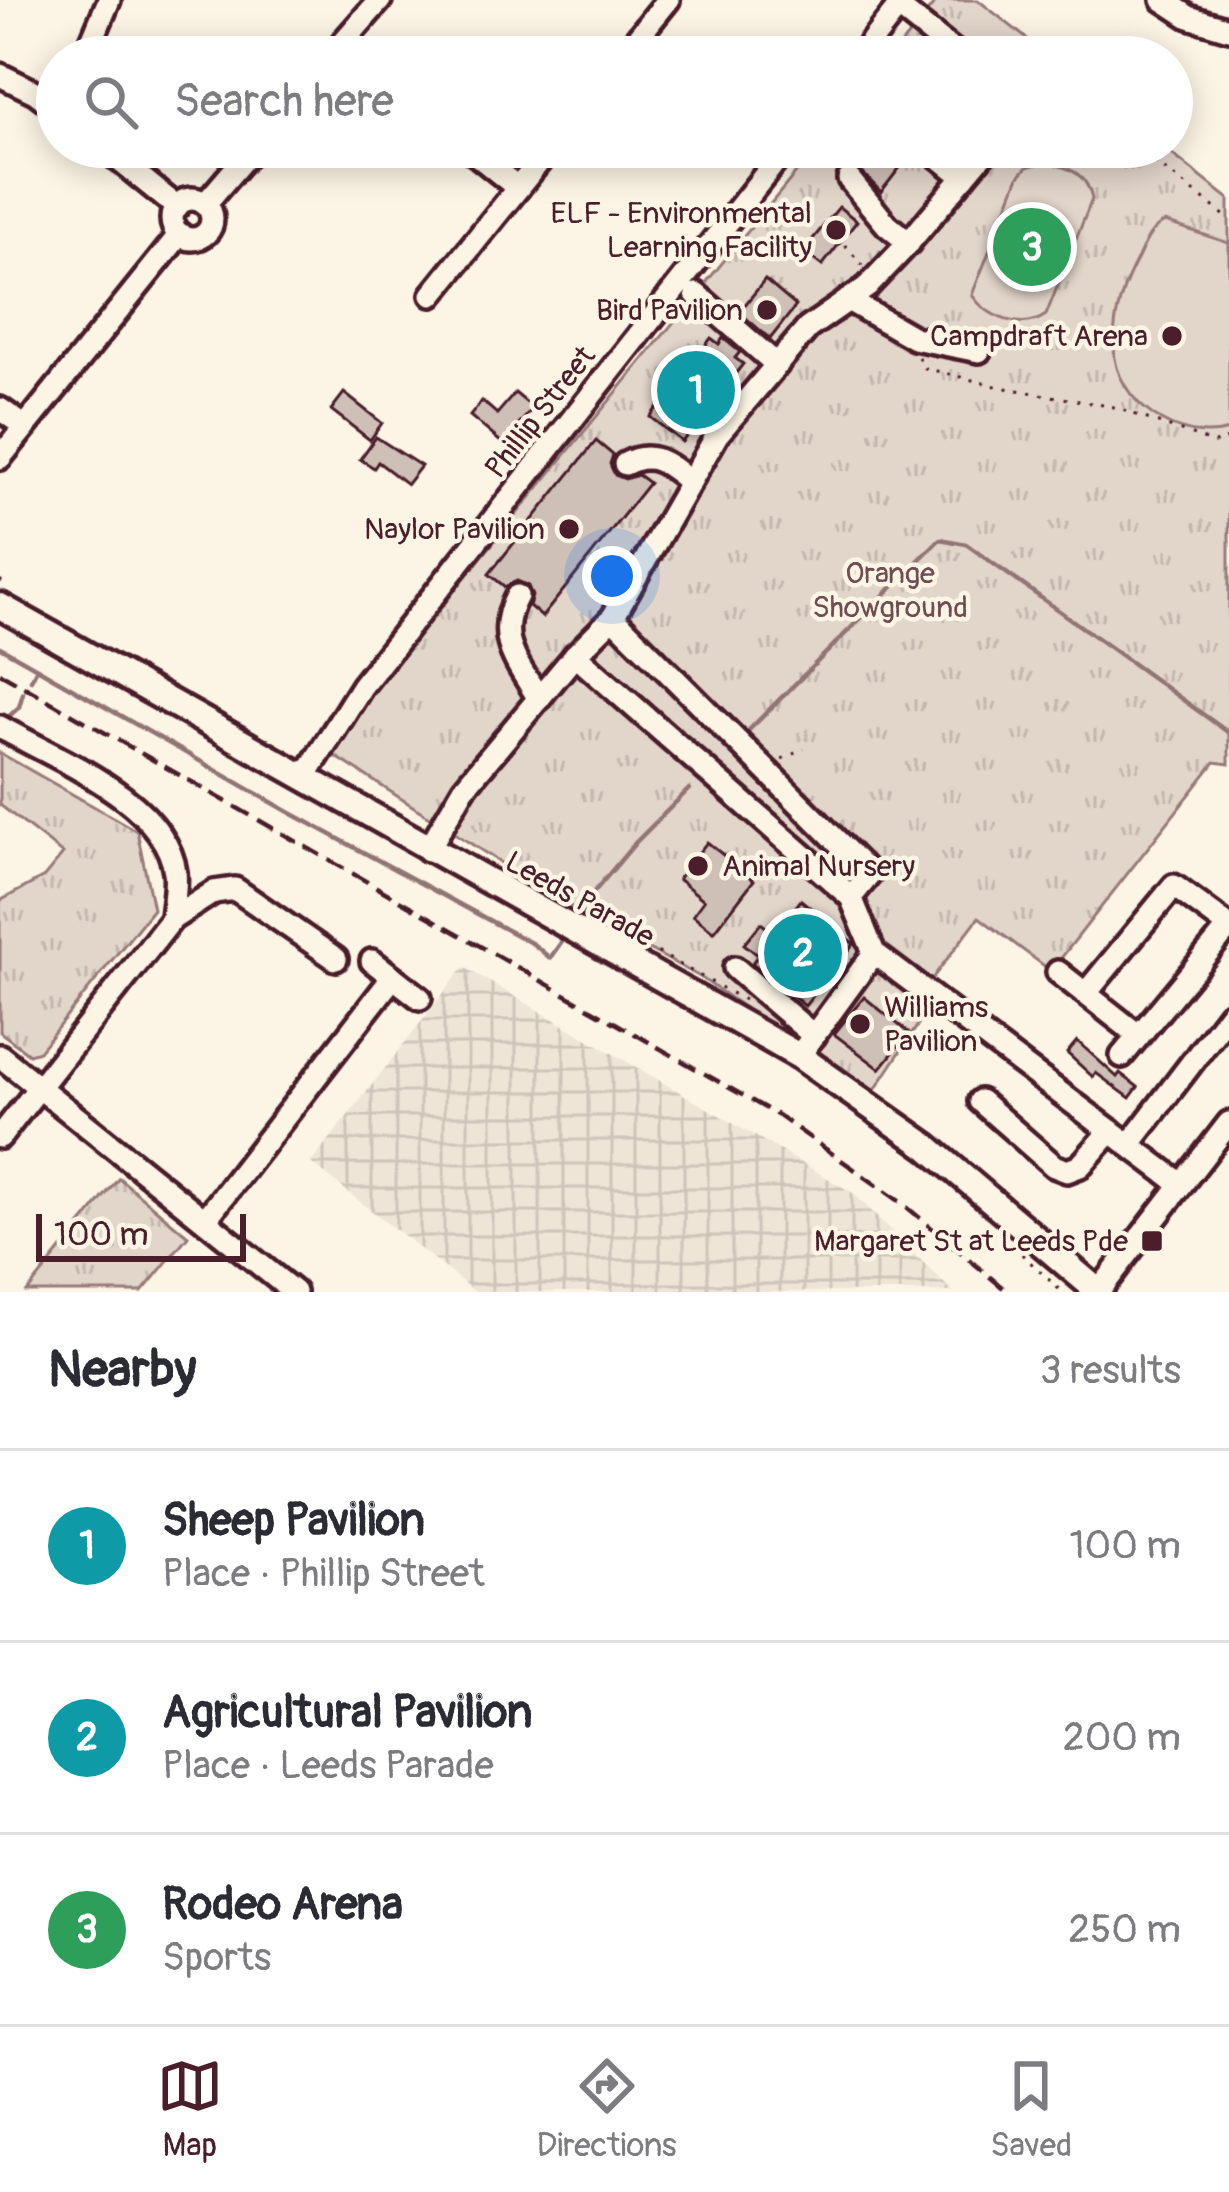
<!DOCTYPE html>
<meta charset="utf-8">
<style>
:root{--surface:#fff;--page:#f7f7f7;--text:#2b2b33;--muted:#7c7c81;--line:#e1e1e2;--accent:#4a1f2b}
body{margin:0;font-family:Pangolin,sans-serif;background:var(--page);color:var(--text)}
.scale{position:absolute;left:36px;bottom:30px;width:210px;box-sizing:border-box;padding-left:12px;border:6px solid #4a1f2b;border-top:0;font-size:33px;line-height:42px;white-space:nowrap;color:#4a1f2b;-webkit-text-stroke:9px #fcf5e5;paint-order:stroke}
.you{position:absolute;left:612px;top:576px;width:42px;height:42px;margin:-30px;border:9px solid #fff;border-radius:50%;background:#1a73e8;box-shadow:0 0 0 18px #1a73e833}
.badge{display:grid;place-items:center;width:78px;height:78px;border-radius:50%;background:var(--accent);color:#fff;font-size:39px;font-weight:700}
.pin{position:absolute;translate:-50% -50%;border:6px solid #fff;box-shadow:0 3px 12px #0006}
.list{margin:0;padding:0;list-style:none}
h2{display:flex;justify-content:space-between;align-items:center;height:156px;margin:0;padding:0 48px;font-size:51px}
h2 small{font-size:39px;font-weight:400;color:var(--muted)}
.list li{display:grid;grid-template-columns:78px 1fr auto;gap:36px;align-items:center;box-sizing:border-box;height:192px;padding:0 48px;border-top:3px solid var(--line)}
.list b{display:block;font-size:45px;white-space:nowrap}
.list p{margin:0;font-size:39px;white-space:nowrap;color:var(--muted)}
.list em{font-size:39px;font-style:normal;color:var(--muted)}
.icon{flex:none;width:66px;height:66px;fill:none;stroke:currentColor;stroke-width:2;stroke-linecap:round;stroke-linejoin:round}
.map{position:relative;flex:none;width:1229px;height:1292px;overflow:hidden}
.search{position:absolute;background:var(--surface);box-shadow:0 6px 30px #0003;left:36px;right:36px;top:36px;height:132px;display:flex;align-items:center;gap:30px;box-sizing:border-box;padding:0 42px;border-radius:66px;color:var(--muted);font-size:45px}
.sheet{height:732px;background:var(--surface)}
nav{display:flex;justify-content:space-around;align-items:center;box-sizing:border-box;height:168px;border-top:3px solid var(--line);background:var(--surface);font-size:33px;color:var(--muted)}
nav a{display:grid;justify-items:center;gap:6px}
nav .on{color:var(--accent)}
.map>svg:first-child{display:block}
.industrial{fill:url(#industrial-grid)}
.park{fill:url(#park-tufts);stroke:#967a7a;stroke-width:3}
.pitch{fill:#e2d5ca;stroke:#967a7a;stroke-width:3}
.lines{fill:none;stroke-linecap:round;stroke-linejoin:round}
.stream{stroke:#917474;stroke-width:4.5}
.building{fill:#cfc0b7;stroke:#4a1f2b;stroke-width:3}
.minor-casing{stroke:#4a1f2b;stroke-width:30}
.major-casing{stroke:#4a1f2b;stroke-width:33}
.path{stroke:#4a1f2b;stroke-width:3;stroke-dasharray:3 9;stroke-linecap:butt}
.minor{stroke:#fcf5e5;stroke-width:21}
.major{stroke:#fcf5e5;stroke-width:24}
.rail{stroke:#4a1f2b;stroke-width:4.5;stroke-dasharray:18 9;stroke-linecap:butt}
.poi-dot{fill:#4a1f2b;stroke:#fcf5e5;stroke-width:4.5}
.labels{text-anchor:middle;stroke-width:9;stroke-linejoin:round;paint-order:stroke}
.poi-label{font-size:30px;fill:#4a1f2b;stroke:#fcf5e5;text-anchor:end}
.street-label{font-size:30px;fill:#4a1f2b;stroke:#fcf5e5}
.park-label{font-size:30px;fill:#704c53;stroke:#fcf5e5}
</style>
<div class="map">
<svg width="1229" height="1292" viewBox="0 0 1229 1292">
<defs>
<pattern id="industrial-grid" width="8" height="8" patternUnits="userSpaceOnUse" patternTransform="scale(3)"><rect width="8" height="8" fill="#eee5d7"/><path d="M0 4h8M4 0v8" fill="none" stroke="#cec4b9"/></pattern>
<pattern id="park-tufts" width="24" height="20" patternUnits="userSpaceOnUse" patternTransform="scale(3)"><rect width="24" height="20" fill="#e2d5ca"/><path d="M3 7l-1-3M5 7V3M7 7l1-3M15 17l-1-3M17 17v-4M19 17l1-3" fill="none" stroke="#c3b6ae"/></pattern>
</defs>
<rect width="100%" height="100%" fill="#fcf5e5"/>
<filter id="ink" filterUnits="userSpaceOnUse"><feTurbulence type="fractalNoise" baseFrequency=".00833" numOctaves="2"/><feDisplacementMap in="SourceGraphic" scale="24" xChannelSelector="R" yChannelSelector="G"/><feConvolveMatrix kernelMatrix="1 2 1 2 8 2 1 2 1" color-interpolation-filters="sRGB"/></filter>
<g filter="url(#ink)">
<path class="industrial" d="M464,967l389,226 100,99h-478l-164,-129z"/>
<g class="park">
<path d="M937,0h41l72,57h-159z"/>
<path d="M817,147h346l66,52v565l-14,-2 -164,209 -72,-54 -64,84 12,10 -56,85 -171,-119 -145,-79 -223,-144 40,-63z"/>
<path d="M0,753l137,78 16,78 -114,142 -10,3 -29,-22v-131l44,-24 19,-23 -63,-49z"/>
<path d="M119,1178l69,58 -46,56h-115z"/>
</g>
<g class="pitch">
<path d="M1044,162c25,5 43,11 48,37l-46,116c-24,17 -59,2 -74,-20l47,-119 8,-9z"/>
<path d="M1165,222l64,21v187c-51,15 -114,-28 -115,-82 -1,-31 9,-63 24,-90 7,-15 12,-29 27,-36z"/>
</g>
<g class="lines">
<g class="stream">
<path d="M0,647l37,21"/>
<path d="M31,680l6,-12 252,144 244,132 17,14 12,-17"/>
<path d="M4,721l15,-14 4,-14"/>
<path d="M746,733l194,-194 26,5 263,189"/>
<path d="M578,911l58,-69 53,-53"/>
</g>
</g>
<g class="building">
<path d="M870,147h41l1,5 -31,40 -25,-26z"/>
<path d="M839,207l18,14 -35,45 -19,-15z"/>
<path d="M765,280l31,26 -26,33 -31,-27z"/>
<path d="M711,338l8,6 4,-6 17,14 -5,6 8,6 -61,78 -32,-25z"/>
<path d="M344,393l38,30 -12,17 -39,-30z"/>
<path d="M515,393l18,15 -30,36 -33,-28 12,-15 15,13z"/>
<path d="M376,437l45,29 -14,18 -29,-22 -4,6 -14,-9z"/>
<path d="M596,441l17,14 -3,9 5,11 10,4 13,-4 11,8 -107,134 -13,-11 3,-10 -4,-10 -11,-5 -12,6 -16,-13z"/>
<path d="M707,842l47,38 -40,52 -21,-17 11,-15 -26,-21z"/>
<path d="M801,900l53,44 -49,62 -53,-43 6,-8 -14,-11 17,-21 14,11z"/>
<path d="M864,997l45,36 -29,36 -46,-35z"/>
<path d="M1077,1041l40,36 3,-4 18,14 -8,11 -34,-25 -3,4 -26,-24z"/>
</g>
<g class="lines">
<defs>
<g id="minor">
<path d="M1163,0l26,17 40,12"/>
<path d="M898,7l63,50"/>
<path d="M85,57l24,-57"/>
<path d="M330,57l50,-57"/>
<path d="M622,57l46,-57"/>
<path d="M859,57l45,-57"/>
<path d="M0,75l35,17 22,17"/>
<path d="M103,147l74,60"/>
<path d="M467,147l51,41"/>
<path d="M926,147l38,30"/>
<path d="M849,179l38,46 22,18"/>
<circle cx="192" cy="219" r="20"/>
<path d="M205,204l49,-57"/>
<path d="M696,294l81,71"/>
<path d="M432,295l119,-148"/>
<path d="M848,300l66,38 65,13"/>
<path d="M0,409l24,17"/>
<path d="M0,458l180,-224"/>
<path d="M625,464c27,-15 43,0 65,18"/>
<path d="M517,596c-23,42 0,66 22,103"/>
<path d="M613,617l257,257 -19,23"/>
<path d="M575,655l276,242 23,56 307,231"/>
<path d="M0,727c56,32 165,73 175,145 2,15 -2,32 -3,47"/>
<path d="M304,778l58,-92 425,-539"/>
<path d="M428,850l36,-62 111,-133 38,-38 104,-182 91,-107 59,-41 38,-40 84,-100"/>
<path d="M372,961l48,37"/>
<path d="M735,968l79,68"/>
<path d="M1058,972l80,63"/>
<path d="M1086,993l88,-107 53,39"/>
<path d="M0,1056l294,236"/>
<path d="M799,1056l75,-103"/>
<path d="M1122,1056l107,-129"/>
<path d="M980,1101l74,65 13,5 13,-5 31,-35"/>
<path d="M0,1137l172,-218 42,-27 21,-3 101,70"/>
<path d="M1129,1145l100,-131"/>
<path d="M205,1220l188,-243"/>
<path d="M1099,1291l130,-168"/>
</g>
<path id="major" d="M0,606l799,450 129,91 171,145"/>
</defs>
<use href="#minor" class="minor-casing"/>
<use href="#major" class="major-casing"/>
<g class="path">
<path d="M1136,147l93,72"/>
<path d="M845,245l18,21"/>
<path d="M918,357l7,11 75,19 114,20 100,36 15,-4"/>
<path d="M0,580l8,8"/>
<path d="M782,759l22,-10"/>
<path d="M626,935l118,65"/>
<path d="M1013,1246l49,46"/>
</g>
<use href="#minor" class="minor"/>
<use href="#major" class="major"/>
<path class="rail" d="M0,673l779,443 123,87 106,89"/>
</g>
</g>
<g class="poi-dot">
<circle cx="836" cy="230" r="12"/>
<circle cx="767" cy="310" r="12"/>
<circle cx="1172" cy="336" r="12"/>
<circle cx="569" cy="529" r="12"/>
<circle cx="698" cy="866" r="12"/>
<circle cx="860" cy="1024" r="12"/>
<rect x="1140" y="1229" width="24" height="24" rx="6"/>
</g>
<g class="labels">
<g class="poi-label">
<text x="812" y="223">ELF - Environmental<tspan x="812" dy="34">Learning Facility</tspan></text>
<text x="743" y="320">Bird Pavilion</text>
<text x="1148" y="346">Campdraft Arena</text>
<text x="545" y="539">Naylor Pavilion</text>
<text x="722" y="876" text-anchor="start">Animal Nursery</text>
<text x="884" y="1017" text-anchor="start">Williams<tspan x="884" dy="34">Pavilion</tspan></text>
<text x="1128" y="1251">Margaret St at Leeds Pde</text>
</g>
<g class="street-label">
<text transform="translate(540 412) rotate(-52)" y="10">Phillip Street</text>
<text transform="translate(580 899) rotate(29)" y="10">Leeds Parade</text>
</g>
<g class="park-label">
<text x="890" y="583">Orange<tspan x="890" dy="34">Showground</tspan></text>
</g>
</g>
</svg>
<div class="scale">100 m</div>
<div class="you"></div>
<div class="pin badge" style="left:696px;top:390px;background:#0f9aa8">1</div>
<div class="pin badge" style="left:803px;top:953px;background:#0f9aa8">2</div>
<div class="pin badge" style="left:1032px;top:247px;background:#2e9e5b">3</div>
<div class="search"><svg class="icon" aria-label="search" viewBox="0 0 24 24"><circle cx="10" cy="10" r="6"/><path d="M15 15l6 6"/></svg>Search here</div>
</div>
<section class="sheet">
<h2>Nearby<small>3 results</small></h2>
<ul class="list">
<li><span class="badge" style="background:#0f9aa8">1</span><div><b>Sheep Pavilion</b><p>Place · Phillip Street</p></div><em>100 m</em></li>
<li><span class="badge" style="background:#0f9aa8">2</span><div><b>Agricultural Pavilion</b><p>Place · Leeds Parade</p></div><em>200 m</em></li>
<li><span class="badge" style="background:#2e9e5b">3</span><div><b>Rodeo Arena</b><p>Sports</p></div><em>250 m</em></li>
</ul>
</section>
<nav>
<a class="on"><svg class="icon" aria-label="map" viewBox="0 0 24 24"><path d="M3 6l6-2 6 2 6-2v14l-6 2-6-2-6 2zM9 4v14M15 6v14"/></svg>Map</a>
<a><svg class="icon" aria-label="directions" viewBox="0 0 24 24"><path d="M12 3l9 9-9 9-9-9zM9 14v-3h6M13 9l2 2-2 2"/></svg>Directions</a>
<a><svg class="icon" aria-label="saved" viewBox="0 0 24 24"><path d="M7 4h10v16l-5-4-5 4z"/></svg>Saved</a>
</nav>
